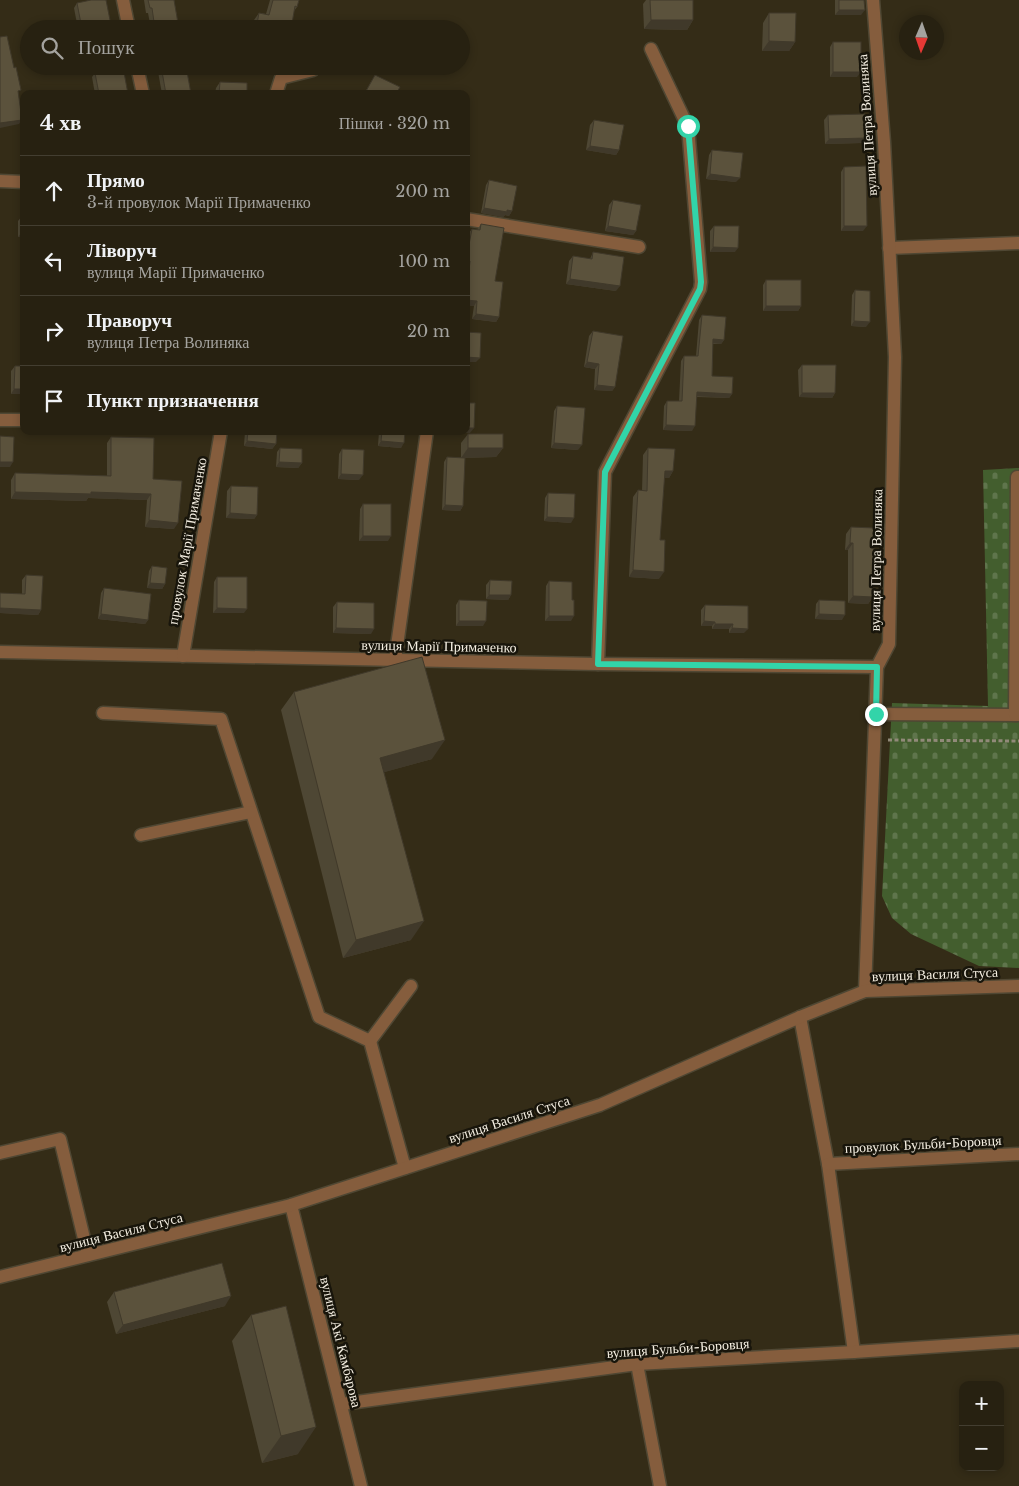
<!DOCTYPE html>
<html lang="uk">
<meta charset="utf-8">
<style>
:root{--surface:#272111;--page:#332e1f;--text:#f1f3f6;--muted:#a4a39f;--line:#433e31}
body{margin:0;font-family:"Libre Baskerville",serif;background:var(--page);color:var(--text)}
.controls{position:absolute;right:15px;bottom:15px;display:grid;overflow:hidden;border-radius:10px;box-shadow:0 2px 8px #0003}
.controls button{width:45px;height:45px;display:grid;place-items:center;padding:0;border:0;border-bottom:1px solid var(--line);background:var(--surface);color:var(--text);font:25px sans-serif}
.compass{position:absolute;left:899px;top:15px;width:45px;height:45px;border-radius:50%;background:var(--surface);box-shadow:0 2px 8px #0003;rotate:182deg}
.stop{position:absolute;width:15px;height:15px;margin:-11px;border:4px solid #32d4a9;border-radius:50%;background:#fff}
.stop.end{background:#32d4a9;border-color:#fff;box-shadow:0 1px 5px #0008}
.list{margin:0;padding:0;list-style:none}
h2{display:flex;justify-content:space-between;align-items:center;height:65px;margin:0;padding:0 20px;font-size:21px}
h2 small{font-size:16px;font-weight:400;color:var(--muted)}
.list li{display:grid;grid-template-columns:32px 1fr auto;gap:15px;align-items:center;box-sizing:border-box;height:70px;padding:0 20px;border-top:1px solid var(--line)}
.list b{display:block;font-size:19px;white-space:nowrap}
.list p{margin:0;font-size:16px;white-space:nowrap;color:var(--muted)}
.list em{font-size:16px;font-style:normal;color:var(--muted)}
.icon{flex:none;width:28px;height:28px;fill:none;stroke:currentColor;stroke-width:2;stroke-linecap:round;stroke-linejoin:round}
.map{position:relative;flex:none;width:1019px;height:1486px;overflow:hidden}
.search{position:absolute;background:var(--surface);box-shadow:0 2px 8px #0003;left:20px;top:20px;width:450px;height:55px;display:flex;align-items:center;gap:12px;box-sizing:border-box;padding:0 18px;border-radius:28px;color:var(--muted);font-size:19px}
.panel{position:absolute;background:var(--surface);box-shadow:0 2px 8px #0003;left:20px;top:90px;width:450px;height:345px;border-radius:10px}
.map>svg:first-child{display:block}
.cemetery{fill:url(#cemetery-stones)}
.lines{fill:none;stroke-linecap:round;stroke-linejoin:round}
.minor-casing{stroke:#4f4733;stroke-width:15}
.path{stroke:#918a79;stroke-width:3;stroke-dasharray:4 2.5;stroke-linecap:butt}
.minor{stroke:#855d3d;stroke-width:12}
.wall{fill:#4e4734}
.shaded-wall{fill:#40392a}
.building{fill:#5b523c;stroke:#40392a}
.route{stroke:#32d4a9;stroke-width:6}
.labels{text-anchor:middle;stroke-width:5;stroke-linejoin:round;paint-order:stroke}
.street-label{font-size:14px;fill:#f4eee1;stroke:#18150b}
</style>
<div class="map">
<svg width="1019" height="1486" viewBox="0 0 1019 1486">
<defs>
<pattern id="cemetery-stones" width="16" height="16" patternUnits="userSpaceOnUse" patternTransform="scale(1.25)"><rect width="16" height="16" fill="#435e2e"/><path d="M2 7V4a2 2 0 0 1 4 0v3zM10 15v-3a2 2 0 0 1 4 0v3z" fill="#5f754c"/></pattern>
</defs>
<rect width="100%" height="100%" fill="#342c17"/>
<path class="cemetery" d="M1019,468v500l-40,-2 -68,-32 -19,-16 -10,-22 10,-193 96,3 -5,-236z"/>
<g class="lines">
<defs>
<g id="minor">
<path d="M123,0l6,29"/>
<path d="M137,66l6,28"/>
<path d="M276,94l5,-16 32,-8"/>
<path d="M0,181l24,1"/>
<path d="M466,219l173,28"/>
<path d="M889,248l130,-5"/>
<path d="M0,420h24"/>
<path d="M0,652l598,12 279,3"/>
<path d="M183,656l38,-225"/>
<path d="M395,660l32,-229"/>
<path d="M598,664l7,-192 95,-183 1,-7 -13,-155 -37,-78"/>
<path d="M103,713l118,6 98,298 51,24 35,127"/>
<path d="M876,714l143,1"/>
<path d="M1015,715l2,-238h2"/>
<path d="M141,835l110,-23"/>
<path d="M865,991l12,-324 12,-23 6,-287 -11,-215 -11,-142"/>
<path d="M800,1017l28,147 26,188"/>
<path d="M370,1041l41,-55"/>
<path d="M0,1153l60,-14 28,116"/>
<path d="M828,1164l191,-10"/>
<path d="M291,1205l70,281"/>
<path d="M0,1277l291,-72 309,-100 200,-88 65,-26 154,-5"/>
<path d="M637,1364l23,122"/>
<path d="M342,1404l295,-40 217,-12 165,-11"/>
</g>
</defs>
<use href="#minor" class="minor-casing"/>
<path class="path" d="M888,740l131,1"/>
<use href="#minor" class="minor"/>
</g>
<g class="wall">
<path d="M144,0h30l5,29h-28l-3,-16h-2z"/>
<path d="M270,0h29l-2,7 -3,4 -3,18h-38l1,-9 5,-7 7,1z"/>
<path d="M646,0h47v20l-6,10 -43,-1 -1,-25z"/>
<path d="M835,0h29l-3,15h-26z"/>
<path d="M77,3l32,26h-31l-4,-21z"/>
<path d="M769,13l26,29 -6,9h-27l1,-28z"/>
<path d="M833,42l24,35h-27v-30z"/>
<path d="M157,66h29l5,28h-29z"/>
<path d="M95,73l33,21h-33l-3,-17z"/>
<path d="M375,75l21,19h-32z"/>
<path d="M220,82l27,12h-32l1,-6z"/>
<path d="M828,115l34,28 -37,1 -1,-24z"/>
<path d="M594,120l25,30 -3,5 -30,-5 4,-25z"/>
<path d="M712,150l24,32 -30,-3 3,-24z"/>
<path d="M844,167l19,64h-22v-59z"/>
<path d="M489,180l23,31 -3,5 -4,-1 -2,2 -22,-4 5,-28z"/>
<path d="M613,200l23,31 -3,4 -28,-4 4,-26z"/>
<path d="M22,216l2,21h-6v-16z"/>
<path d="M481,224l14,57 4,36 -3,5 -24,-3 2,-13 -8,-1v-59l2,-12 4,-5 5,1z"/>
<path d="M714,226l21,26h-25v-21z"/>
<path d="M593,252l23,39 -50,-7 3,-23 4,-5 17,3z"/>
<path d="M766,280l35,26 -3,5h-35v-26z"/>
<path d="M855,290l11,37 -15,-1 1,-31z"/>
<path d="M702,315l22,25 -3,4h-8l-1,32 20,18 -3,4 -32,-1 -5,34 -29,-1 1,-24 3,-5h12l2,-40 3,-5h12l3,-36z"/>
<path d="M593,331l22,56 -3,4 -18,-1 1,-21 -11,-2 5,-31z"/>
<path d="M802,365l33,28 -3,5 -33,-1 -1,-27z"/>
<path d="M15,366h9v28h-13v-23z"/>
<path d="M557,406l21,44 -27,-2 3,-37z"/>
<path d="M245,431h32l-1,13 -4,5 -28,-3z"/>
<path d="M379,431h26l-4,17 -23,-2z"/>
<path d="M468,434l35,14 -7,9 -35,1v-15z"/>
<path d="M111,437l42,42 21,50 -29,-2 2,-27 -59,-2 -2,3 -75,-2v-19l4,-7 92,3v-33z"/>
<path d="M280,448l22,15 -4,5 -22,-1 1,-15z"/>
<path d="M648,448l25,23 -4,7h-5l-4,62 -1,39 -30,-2 4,-80 5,-7 4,1 1,-36z"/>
<path d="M342,449l17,31 -21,-1 1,-25z"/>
<path d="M447,457l16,49 -3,5 -18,-1 2,-48z"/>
<path d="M231,486l26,29 -3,4 -28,-1 1,-27z"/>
<path d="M548,493l23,30 -27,-2 1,-23z"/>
<path d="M363,504l25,37h-29l1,-32z"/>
<path d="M851,527l22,70 -5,7 -20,-1v-53h-3l1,-16z"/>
<path d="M152,566l13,18 -3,5 -15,-1 2,-17z"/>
<path d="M26,575l15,35 -3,5 -38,-2v-20l22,1v-14z"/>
<path d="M217,577l27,36h-31l1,-31z"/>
<path d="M490,580l21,15 -3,5 -22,-1v-14z"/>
<path d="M549,581l22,40h-26l1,-35z"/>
<path d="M104,588l44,32 -3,4 -47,-5 3,-26z"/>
<path d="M459,600l24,26h-27v-21z"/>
<path d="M819,600l23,20 -27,-1 1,-15z"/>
<path d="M337,602l34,32 -38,-1v-26z"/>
<path d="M705,605l39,28h-15v-4h-17v-3h-11v-16z"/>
<path d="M294,692l138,67 -48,13 27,168 -68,18 -62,-248z"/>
<path d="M114,1292l111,14 -109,28 -9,-32z"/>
<path d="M251,1315l47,139 -36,9 -30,-122z"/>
</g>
<g class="shaded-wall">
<path d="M839,10h26l-4,5h-26z"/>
<path d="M651,20h42l-6,10 -43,-1z"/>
<path d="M111,25l-2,4h-14z"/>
<path d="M769,41l26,1 -6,9h-27z"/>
<path d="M833,72h28l-4,5h-27z"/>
<path d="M22,120l-3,4 -19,4v-5z"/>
<path d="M866,138l-4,5 -37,1 4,-5z"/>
<path d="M590,146l29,4 -3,5 -30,-5z"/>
<path d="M710,174l30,4 -4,4 -30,-3z"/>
<path d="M484,208l23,2 5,1 -3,5 -4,-1 -2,2 -22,-4z"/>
<path d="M608,226l28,5 -3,4 -28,-4z"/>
<path d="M844,226h23l-4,5h-22z"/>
<path d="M22,232h2v5h-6z"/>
<path d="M713,247l25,1 -3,4h-25z"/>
<path d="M466,261h4l-3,5h-1z"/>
<path d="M570,279l50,7 -4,5 -50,-7z"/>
<path d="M466,300l11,1 -3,5 -8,-1z"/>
<path d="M766,306h35l-3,5h-35z"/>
<path d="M476,314l23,3 -3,5 -24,-3z"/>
<path d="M854,321l16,1 -4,5 -15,-1z"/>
<path d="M713,339l11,1 -3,4 -11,-1z"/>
<path d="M466,357l14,1 -4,4h-10z"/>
<path d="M587,362l12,2 -4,5 -11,-2z"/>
<path d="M597,385l18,2 -3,4 -18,-1z"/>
<path d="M14,389h10v5h-13z"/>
<path d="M697,392l35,2 -3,4 -35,-2z"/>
<path d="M802,393h33l-3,5 -33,-1z"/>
<path d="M666,425l29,1 -3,5 -29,-1z"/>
<path d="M466,428h8l-4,5 -25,-1 21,-1z"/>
<path d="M247,441l29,3 -4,5 -28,-3z"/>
<path d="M381,441l23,2 -3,5 -23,-2z"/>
<path d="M554,443l28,2 -4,5 -27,-2z"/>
<path d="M468,448h35l-7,9 -35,1z"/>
<path d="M0,462h13l-3,5h-10z"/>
<path d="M279,462l23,1 -4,5 -22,-1z"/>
<path d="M665,471h8l-4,7h-9z"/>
<path d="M341,474l22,1 -4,5 -21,-1z"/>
<path d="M15,492h76l60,2 -4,6 -59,-2 -2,3 -75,-2z"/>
<path d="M445,505l18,1 -3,5 -18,-1z"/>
<path d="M230,513l27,2 -3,4 -28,-1z"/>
<path d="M547,517l27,1 -3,5 -27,-2z"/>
<path d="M149,520l29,3 -4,6 -29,-2z"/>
<path d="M363,536h28l-3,5h-29z"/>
<path d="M850,543h3l-5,7h-3z"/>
<path d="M633,570l31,2 -5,7 -30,-2z"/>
<path d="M150,583l15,1 -3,5 -15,-1z"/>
<path d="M489,595h22l-3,5 -22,-1z"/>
<path d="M853,596l20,1 -5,7 -20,-1z"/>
<path d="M0,608l41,2 -3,5 -38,-2z"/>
<path d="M217,608l30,1 -3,4h-31z"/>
<path d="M101,614l47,6 -3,4 -47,-5z"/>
<path d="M819,614l26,1 -3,5 -27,-1z"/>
<path d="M549,616h25l-3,5h-26z"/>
<path d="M459,621h27l-3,5h-27z"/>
<path d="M704,621l11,1 -3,4h-11z"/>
<path d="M715,624h18l-4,5h-17z"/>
<path d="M336,628l38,1 -3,5 -38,-1z"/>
<path d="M732,628l16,1 -4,4h-15z"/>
<path d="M445,740l-13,19 -65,18 13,-19z"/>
<path d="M424,921l-13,19 -68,18 13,-18z"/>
<path d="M231,1296l-6,10 -109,28 7,-9z"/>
<path d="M316,1427l-18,27 -36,9 19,-27z"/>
</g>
<g class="building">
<path d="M91,0h15l5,25 -16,4h-13l-5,-26z"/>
<path d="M148,0h26l5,29h-24l-3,-21h-2z"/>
<path d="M273,0h26l-2,7 -2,-1 -4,23h-35l3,-16 10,2z"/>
<path d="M650,0h43v20h-42z"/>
<path d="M839,0h25l1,10h-26z"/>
<path d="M769,13h27l-1,29 -26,-1z"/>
<path d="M7,36l7,32 2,-1 5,23 -3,1 4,29 -22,3v-86z"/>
<rect x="833" y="42" width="28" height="30"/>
<path d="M161,66h25l5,28h-25z"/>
<path d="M123,67l5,27h-29l-4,-21z"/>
<path d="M375,75l25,12 -4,7 -31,-1z"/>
<path d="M220,82l27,1v11h-28z"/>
<path d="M865,114l1,24 -37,1 -1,-24z"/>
<path d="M594,120l30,5 -5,25 -29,-4z"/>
<path d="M712,150l31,3 -3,25 -30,-4z"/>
<path d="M866,166l1,60h-23v-59z"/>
<path d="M489,180l28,6 -5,25 -5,-1v2l-23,-4z"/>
<path d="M613,200l28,5 -5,26 -28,-5z"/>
<rect x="22" y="216" width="2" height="16"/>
<path d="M481,224l23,4 -9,53 8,1 -4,35 -23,-3 1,-13 -11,-1 4,-39 -4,-1 6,-31 8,1z"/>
<path d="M714,226h25l-1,22 -25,-1z"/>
<path d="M593,252l31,5 -4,29 -50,-7 3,-23 19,3z"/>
<rect x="766" y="280" width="35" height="26"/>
<path d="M855,290l15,1v31l-16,-1z"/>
<path d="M702,315l24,2 -2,23 -11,-1 -1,37 21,1 -1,17 -35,-2 -2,34 -29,-1 1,-24h15l2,-45h14z"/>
<path d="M593,331l30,5 -8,51 -18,-2 2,-21 -12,-2z"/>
<path d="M466,332l15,1 -1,25 -14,-1z"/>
<path d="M802,365h34l-1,28h-33z"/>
<path d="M15,366h9v23h-10z"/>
<path d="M466,403h9l-1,25h-8z"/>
<path d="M557,406l28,2 -3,37 -28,-2z"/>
<path d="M248,431h29l-1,13 -29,-3z"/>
<path d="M382,431h23l-1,12 -23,-2z"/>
<rect x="468" y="434" width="35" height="14"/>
<path d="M0,436l14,1 -1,25h-13z"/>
<path d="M111,437l43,1 -1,41 29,2 -4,42 -29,-3 2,-26 -60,-2v2l-76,-2v-19l96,3z"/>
<path d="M280,448l22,1v14l-23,-1z"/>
<path d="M648,448l27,1 -2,22h-8l-5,69h5l-1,32 -31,-2 5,-80 9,1z"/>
<path d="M342,449l22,1 -1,25 -22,-1z"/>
<path d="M447,457l18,1 -2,48 -18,-1z"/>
<path d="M231,486l27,1 -1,28 -27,-2z"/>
<path d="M548,493l27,1 -1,24 -27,-1z"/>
<rect x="363" y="504" width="28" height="32"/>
<path d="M851,527l23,1 -1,69 -20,-1v-53h-3z"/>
<path d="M152,566l15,2 -2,16 -15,-1z"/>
<path d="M26,575l17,1 -2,34 -41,-2v-15l25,1z"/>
<path d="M217,577h30v32l-30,-1z"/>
<path d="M490,580l22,1 -1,14h-22z"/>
<path d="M549,581l23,1v18h2v16h-25z"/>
<path d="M104,588l47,6 -3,26 -47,-6z"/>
<path d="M459,600l28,1 -1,20h-27z"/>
<path d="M819,600l26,1v14l-26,-1z"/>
<path d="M337,602l37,1v26l-38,-1z"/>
<path d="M705,605l43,1v23l-16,-1 1,-4h-18v-2l-11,-1z"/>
<path d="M422,657l23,83 -65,18 44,163 -68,19 -62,-248z"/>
<path d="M222,1263l9,33 -108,29 -9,-33z"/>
<path d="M286,1306l30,121 -35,9 -30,-121z"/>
</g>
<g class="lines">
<path class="route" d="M688,126l13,156 -1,7 -95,183 -7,192 279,3 -1,47"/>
</g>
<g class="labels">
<g class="street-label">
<text transform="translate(867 125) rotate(-94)" y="5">вулиця Петра Волиняка</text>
<text transform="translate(187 541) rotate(-80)" y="5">провулок Марії Примаченко</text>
<text transform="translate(876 560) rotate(-89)" y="5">вулиця Петра Волиняка</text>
<text transform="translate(439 646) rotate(1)" y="5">вулиця Марії Примаченко</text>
<text transform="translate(935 974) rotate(-2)" y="5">вулиця Василя Стуса</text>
<text transform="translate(509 1119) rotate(-18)" y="5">вулиця Василя Стуса</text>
<text transform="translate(923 1144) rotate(-3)" y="5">провулок Бульби-Боровця</text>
<text transform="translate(121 1232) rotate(-14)" y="5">вулиця Василя Стуса</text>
<text transform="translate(341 1342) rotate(76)" y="5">вулиця Акі Камбарова</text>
<text transform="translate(678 1348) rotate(-4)" y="5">вулиця Бульби-Боровця</text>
</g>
</g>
</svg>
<div class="controls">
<button>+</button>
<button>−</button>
</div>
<svg class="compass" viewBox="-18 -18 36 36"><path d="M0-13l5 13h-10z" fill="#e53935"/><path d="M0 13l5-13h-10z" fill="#a4a39f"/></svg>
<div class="stop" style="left:688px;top:126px"></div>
<div class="stop end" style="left:876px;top:714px"></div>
<div class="search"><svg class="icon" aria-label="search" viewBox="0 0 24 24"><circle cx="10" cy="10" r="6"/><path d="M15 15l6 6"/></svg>Пошук</div>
<section class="panel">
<h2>4 хв<small>Пішки · 320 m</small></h2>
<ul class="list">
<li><svg class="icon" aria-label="ahead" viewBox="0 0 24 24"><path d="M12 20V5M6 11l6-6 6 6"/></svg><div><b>Прямо</b><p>3-й провулок Марії Примаченко</p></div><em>200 m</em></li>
<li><svg class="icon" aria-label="left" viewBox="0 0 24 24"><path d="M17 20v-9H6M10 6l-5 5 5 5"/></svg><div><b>Ліворуч</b><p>вулиця Марії Примаченко</p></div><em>100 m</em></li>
<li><svg class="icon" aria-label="right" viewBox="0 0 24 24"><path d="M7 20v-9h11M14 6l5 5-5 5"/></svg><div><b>Праворуч</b><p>вулиця Петра Волиняка</p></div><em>20 m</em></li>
<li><svg class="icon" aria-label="arrive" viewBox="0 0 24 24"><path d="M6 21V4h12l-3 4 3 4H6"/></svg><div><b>Пункт призначення</b></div></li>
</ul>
</section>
</div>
